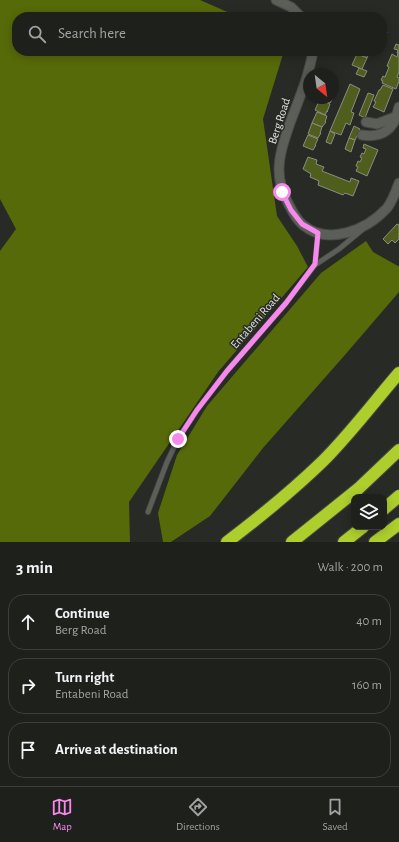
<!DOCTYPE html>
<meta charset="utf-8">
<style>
:root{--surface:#1e201c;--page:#262825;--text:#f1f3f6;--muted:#a1a3a3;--line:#3c3e3b;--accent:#f788ec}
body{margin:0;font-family:"Alegreya Sans",sans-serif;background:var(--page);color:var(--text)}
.controls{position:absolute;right:12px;bottom:12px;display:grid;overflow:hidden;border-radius:8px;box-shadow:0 2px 10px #0003}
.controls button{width:36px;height:36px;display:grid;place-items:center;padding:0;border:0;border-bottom:1px solid var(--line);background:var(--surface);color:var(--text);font:20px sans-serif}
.compass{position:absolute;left:303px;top:68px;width:36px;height:36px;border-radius:50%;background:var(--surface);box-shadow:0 2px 10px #0003;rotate:151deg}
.stop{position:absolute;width:12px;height:12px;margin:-9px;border:3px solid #f788ec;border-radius:50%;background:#fff}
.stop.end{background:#f788ec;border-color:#fff;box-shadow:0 1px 4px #0008}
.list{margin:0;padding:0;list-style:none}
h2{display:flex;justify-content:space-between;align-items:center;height:52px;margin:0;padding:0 16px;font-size:17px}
h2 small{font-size:13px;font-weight:400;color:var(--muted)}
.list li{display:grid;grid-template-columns:26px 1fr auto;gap:12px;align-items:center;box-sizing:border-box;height:56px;margin:0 8px 8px;padding:0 8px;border:1px solid var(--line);border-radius:16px}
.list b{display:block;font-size:15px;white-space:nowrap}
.list p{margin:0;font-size:13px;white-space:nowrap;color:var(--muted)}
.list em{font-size:13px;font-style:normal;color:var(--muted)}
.icon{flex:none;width:22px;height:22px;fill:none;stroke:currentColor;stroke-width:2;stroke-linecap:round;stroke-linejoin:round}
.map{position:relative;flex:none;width:399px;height:542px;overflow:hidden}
.search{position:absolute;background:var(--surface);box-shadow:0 2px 10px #0003;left:12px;right:12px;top:12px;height:44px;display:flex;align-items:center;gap:10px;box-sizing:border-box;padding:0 14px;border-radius:16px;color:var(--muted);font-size:15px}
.sheet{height:244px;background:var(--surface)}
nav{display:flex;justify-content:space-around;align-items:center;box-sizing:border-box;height:56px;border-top:1px solid var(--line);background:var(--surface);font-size:11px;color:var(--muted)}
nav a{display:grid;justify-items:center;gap:2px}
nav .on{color:var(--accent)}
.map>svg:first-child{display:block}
.forest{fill:#576a09}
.building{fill:#4f5e1c;stroke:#8a8c85}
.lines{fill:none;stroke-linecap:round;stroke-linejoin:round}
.service-casing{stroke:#474944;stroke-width:6}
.minor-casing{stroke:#474944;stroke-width:11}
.motorway-casing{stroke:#474944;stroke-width:14}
.service{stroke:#5c5e58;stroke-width:4.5}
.minor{stroke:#5c5e58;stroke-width:9}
.motorway{stroke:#adce2d;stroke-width:12}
.route{stroke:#f788ec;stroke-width:5}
.labels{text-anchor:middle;stroke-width:3;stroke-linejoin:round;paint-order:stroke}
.street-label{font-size:12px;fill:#e0e1de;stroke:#282a25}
</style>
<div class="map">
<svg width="399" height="542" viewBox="0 0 399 542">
<rect width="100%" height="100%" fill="#282a25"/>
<g class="forest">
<path d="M0,0h200l32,14 13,3h-228v34h267l-21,68 14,97 20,30 11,21 -90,105 -89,130 1,40h-130v-291l16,-22 -16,-30z"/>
<path d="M366,241l7,11 25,14h1v26l-55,64 -81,92 -53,68 -39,26h-8l-5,-29 19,-58 30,-49 114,-133z"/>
</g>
<g class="building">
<path d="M383,29l4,3 -2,4 -3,-2z"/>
<path d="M396,44l3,1v27l-2,5 2,1v3l-3,8 -14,-6 1,-2 -2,-1 2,-4 2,1 4,-10 -2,-1 5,-12 5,3 1,-4h-1l1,-3 -4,-1z"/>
<path d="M358,51h12l-3,7 -10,-4z"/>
<path d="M357,54l10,4 -5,11 -10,-4z"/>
<path d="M359,68l8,3 -3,6 -8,-3z"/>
<path d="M350,84l10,5 -9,23 3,1 -4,12 -4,-2 -5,12 -11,-4z"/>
<path d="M383,85l10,4 -9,23 -11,-5 3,-5 -2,-1 5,-11h1z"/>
<path d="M368,93l6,2 -9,23 -6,-3z"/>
<path d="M320,98h13l-3,5 -10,-4z"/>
<path d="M320,99l10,5 -3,8v-1l-2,4 -10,-5z"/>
<path d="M317,112l10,4 -2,6h1l-4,5 -10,-4z"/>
<path d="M312,123l10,4 -2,6h1l-3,5 -10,-4z"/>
<path d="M354,126l6,3 -5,11 -6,-2z"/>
<path d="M330,131l5,3 -4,10 -5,-2z"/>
<path d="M308,135l10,4 -3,6h1l-3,5 -10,-4z"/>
<path d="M349,138l6,2 -4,12 -6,-3z"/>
<path d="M364,144l14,6 -11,26 -11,-5 2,-4 -2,-1 2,-5 2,1 2,-4 -2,-1 2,-4 2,1 2,-5 -3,-1z"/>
<path d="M308,157l9,3 -1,4 8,3 -2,4 28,11 1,-4 8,3 -6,15 -8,-3 -2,2 -25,-10 1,-4 -9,-4 1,-3 -8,-5z"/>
<path d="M397,224l2,1v14l-4,4 -3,-3 -4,4 -5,-5z"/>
</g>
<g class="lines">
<defs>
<g id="service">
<path d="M315,265l24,-16 23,-19"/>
<path d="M148,512l19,-50 11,-23 19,-29 30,-39 59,-68 29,-38 3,-32"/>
</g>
<g id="minor">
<path d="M276,0l15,7 10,10"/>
<path d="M313,51c-4,25 -14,48 -23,72 -5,15 -11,31 -11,47 0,13 4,24 10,35 3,6 8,15 14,20 25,21 64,5 84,-17 5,-6 9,-17 12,-25"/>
<path d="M366,122l11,2 18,-7"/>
<path d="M362,135c11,2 23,0 30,-10 4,-4 5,-12 7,-18"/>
</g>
<g id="motorway">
<path d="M384,509l15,-13"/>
<path d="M227,542c33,-25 66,-52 96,-81 27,-27 51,-59 76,-88"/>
<path d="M292,542l66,-53 41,-39"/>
<path d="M344,542l19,-15"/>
<path d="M375,542l24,-18"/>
</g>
</defs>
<use href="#service" class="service-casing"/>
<use href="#minor" class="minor-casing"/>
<use href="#motorway" class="motorway-casing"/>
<use href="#service" class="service"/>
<use href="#minor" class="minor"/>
<use href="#motorway" class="motorway"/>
</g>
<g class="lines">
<path class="route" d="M178,439l19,-29 30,-39 59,-68 29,-39 3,-31 -16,-9 -11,-14 -9,-18"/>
</g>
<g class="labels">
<g class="street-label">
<text transform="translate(279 121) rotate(-72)" y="4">Berg Road</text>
<text transform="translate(255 321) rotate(-49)" y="4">Entabeni Road</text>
</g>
</g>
</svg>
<div class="controls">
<button><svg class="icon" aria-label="layers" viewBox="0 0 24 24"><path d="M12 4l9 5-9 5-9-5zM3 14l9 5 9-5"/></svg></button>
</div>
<svg class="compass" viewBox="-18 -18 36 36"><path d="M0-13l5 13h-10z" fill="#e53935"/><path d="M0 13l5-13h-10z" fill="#a1a3a3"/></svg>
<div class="stop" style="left:282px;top:192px"></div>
<div class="stop end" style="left:178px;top:439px"></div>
<div class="search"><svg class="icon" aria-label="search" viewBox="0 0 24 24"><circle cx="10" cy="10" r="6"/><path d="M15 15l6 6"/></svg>Search here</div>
</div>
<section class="sheet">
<h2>3 min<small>Walk · 200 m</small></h2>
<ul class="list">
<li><svg class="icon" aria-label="ahead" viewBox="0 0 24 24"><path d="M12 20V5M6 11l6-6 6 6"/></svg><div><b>Continue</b><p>Berg Road</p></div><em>40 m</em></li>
<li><svg class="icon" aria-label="right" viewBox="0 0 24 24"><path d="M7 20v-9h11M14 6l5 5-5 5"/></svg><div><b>Turn right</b><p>Entabeni Road</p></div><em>160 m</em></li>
<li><svg class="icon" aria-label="arrive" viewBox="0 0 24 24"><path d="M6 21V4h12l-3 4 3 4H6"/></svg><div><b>Arrive at destination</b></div></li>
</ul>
</section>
<nav>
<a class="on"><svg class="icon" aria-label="map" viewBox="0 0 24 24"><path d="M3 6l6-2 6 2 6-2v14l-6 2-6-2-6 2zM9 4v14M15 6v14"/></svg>Map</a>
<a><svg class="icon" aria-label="directions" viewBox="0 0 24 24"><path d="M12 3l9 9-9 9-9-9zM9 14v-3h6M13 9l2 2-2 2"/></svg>Directions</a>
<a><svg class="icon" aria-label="saved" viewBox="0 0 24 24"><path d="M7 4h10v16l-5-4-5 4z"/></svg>Saved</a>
</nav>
